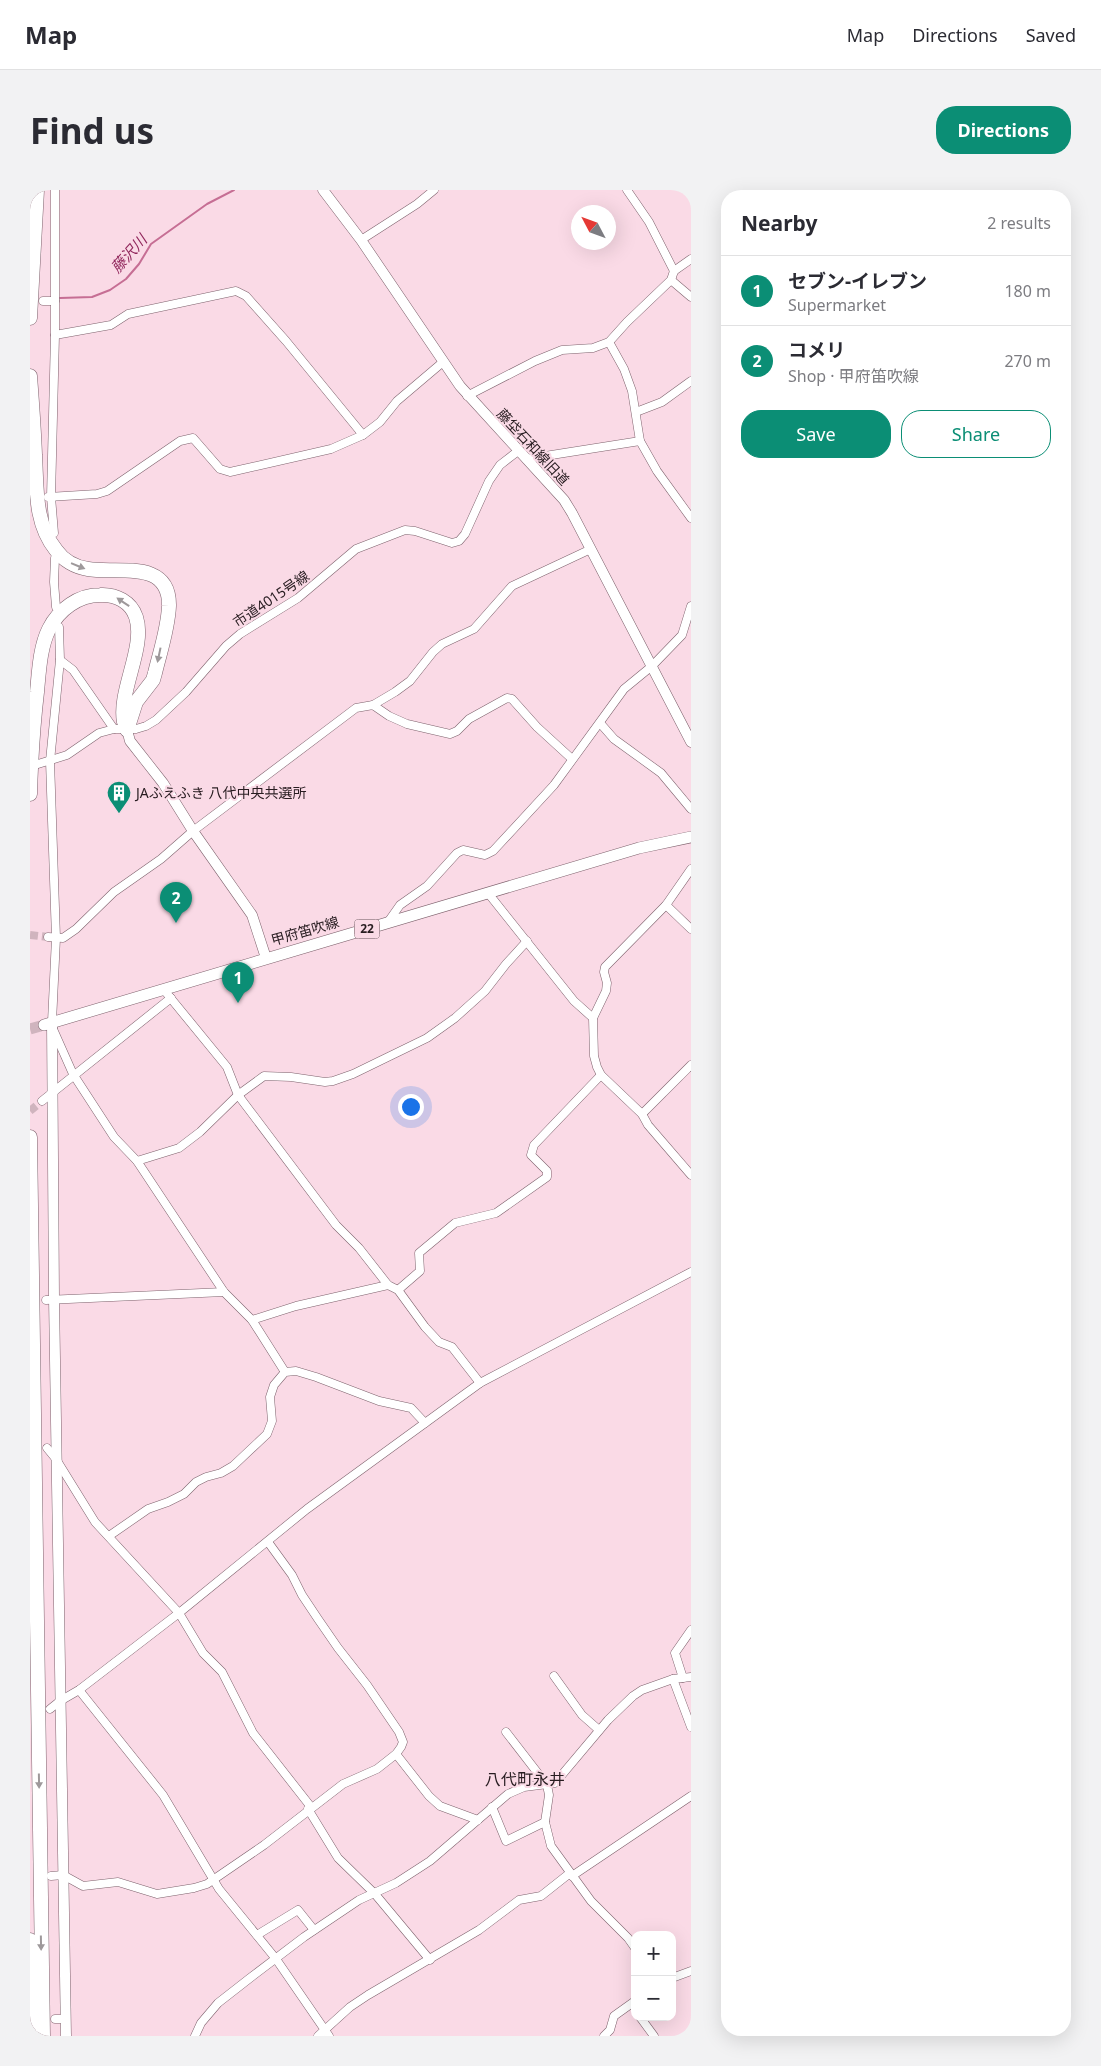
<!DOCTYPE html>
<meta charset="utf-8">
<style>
:root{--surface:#fff;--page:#f2f2f3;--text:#2b2b33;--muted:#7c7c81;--line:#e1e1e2;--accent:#0b8e75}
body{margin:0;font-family:"Noto Sans","Noto Sans JP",sans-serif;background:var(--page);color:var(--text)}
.controls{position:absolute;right:15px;bottom:15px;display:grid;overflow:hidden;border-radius:10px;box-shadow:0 5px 20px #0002}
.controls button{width:45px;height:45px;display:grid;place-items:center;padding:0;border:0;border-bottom:1px solid var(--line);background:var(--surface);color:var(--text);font:25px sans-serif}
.compass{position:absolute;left:541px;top:15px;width:45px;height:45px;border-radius:50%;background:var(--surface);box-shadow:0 5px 20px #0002;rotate:311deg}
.you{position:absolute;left:380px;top:916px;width:18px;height:18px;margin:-12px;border:4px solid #fff;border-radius:50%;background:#1a73e8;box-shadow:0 0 0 8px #1a73e833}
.badge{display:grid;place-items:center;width:32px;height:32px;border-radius:50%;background:var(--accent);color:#fff;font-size:16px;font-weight:700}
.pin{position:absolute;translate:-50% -41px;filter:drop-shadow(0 1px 2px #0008)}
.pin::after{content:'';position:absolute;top:26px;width:18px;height:15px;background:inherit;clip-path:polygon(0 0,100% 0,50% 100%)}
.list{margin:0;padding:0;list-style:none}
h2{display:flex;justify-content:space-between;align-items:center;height:65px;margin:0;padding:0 20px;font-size:21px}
h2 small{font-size:16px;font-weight:400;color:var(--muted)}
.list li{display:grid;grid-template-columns:32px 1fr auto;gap:15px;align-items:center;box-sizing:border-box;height:70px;padding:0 20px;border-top:1px solid var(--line)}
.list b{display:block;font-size:19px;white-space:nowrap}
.list p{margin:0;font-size:16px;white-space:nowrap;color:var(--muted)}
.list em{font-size:16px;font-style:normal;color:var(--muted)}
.actions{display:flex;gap:10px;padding:15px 20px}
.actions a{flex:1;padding:11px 0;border:1px solid var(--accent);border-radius:20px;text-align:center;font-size:18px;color:var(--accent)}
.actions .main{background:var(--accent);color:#fff}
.map{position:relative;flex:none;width:661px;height:1846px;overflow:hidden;border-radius:20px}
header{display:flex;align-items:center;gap:30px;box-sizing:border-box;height:70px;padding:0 25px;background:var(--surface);border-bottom:1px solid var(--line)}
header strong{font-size:24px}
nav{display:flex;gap:28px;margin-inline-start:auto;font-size:18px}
.intro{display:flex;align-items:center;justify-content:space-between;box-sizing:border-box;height:120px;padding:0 30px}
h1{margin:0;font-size:35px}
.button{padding:12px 22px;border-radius:20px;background:var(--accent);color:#fff;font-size:18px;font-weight:700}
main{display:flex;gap:30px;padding:0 30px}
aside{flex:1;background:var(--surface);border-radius:20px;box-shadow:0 5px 20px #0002}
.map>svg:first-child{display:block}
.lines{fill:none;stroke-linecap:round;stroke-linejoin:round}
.stream{stroke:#c66e94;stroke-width:2}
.street-tunnel{stroke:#d0b4be;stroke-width:8;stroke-dasharray:8 4;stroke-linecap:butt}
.primary-tunnel{stroke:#d0b4be;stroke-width:11;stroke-dasharray:11 5.5;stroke-linecap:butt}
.street-casing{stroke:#7e626d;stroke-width:9}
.secondary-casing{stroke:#7e626d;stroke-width:11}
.primary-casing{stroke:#7e626d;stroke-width:12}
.highway-casing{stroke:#7e626d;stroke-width:15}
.street{stroke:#fff;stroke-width:8}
.secondary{stroke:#fff;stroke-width:10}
.primary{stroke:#fff;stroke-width:11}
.highway{stroke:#fff;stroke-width:14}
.oneway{fill:#9e999b}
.labels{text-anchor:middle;stroke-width:4;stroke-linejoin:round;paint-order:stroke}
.shield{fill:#fadae6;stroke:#66555b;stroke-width:1}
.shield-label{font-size:12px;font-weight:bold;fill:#271c20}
.street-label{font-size:14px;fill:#271c20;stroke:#fadae6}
.poi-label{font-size:14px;fill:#271c20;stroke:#fadae6;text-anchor:start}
.water-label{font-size:15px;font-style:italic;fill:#91275c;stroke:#fadae6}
.quarter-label{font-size:16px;fill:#271c20;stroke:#fadae6}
</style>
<header>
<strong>Map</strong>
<nav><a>Map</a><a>Directions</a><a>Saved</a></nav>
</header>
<div class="intro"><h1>Find us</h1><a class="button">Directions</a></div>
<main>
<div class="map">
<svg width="661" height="1846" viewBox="0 0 661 1846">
<rect width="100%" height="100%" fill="#fadae6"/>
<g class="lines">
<path class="stream" d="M30,108l32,-1 18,-7 16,-11 13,-15 12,-20 56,-40 27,-14"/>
<g class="street-tunnel">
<path d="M0,745l18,2"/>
<path d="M0,921l12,-10"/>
</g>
<path class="primary-tunnel" d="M0,839l14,-4"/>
<defs>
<g id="street">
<path d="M597,0l22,32 25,49"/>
<path d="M331,50l56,-36 17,-14"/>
<path d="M641,90l20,17"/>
<path d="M13,111h12"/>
<path d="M25,145l56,-10 17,-11 108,-23 10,5 40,45 77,94"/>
<path d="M579,152l15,27 8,22 8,50 17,30 34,47"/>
<path d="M437,206l68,-35 27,-11 31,-2 16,-6 18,-20 44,-42 3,-9 17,-12"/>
<path d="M606,222l26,-10 29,-21"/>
<path d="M496,269l114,-18"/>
<path d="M18,307l49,-3 10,-3 73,-50 13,-3 27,31 10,3 101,-23 32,-14 17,-13 17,-21 46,-39"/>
<path d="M24,343l-3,-36 4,-162v-145"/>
<path d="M25,368l-1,24 2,25"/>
<path d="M30,470l13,10 41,59"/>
<path d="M343,515l22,-13 15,-11 23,-29 9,-8 32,-15 38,-43 79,-37"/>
<path d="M570,533l14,16 47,34 30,36"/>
<path d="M8,574l29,-9 32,-22 15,-4h22l10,-3 10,-6 30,-28 40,-46 14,-12 58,-36 58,-49 49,-19 10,1 37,12 7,-2 6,-7 24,-53 11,-16 18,-14"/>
<path d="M661,679l-25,36 -61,62 -1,5 3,11 -1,8 -13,27 1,38 3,11 4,8 41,39 6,11 43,50"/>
<path d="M458,703l86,108 19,17"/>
<path d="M636,715l25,24"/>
<path d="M358,732l12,-17 27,-19 30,-33 6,-3 22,5 8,-4 61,-66 70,-96 28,-23 30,-31 9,-29"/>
<path d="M18,747l15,1 13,-9 38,-37 47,-33 32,-28 163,-123 17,-3 16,11 18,8 43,10 7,-3 12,-12 38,-21 5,1 25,28 35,32"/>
<path d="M134,800l63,77 11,28 98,130 23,23 29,37 10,5 27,37 14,15 13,5 28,36"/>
<path d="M22,832l4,-84 -6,-177 10,-101 -1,-33"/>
<path d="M23,839l20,45 41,63 23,24 87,131 28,28 44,-14 92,-21"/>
<path d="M12,911l129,-103"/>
<path d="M612,924l49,-49"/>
<path d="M107,971l42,-13 21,-16 38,-37 26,-19 27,1 34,5 8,-1 20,-7 74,-36 28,-20 30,-27 21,-27 21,-23"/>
<path d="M368,1100l22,-19 -1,-18 36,-30 41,-10 51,-36v-6l-16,-16 3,-10 67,-70"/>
<path d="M16,1110l178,-8"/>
<path d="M222,1130l33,52"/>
<path d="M17,1258l9,11 39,63 84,91 24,40 19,19 31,61 58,74"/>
<path d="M79,1346l39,-27 20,-7 16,-8 12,-12 10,-5 15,-4 12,-7 34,-32 5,-13 -2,-24 4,-12 11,-13 11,-1 20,6 63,24 32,7 14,15"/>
<path d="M524,1486l28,39 17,15"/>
<path d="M653,1488l-8,-25 16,-23"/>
<path d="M643,1489l18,48"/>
<path d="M49,1500l84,105 56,94 57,70 53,77"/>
<path d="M20,1519l10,-8 19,-11 100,-77 128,-104 173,-126 211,-111"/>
<path d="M476,1542l41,53 2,10 -4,27 6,24 40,55 37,37 7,10"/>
<path d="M366,1564l33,42 11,10 38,14"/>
<path d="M462,1617l14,34 39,-19"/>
<path d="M278,1619l30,49 37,36 55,66"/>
<path d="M21,1686l12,-1 20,11 35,-4 39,12 37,-6 13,-4 57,-39 79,-61 34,-15 19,-15 5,-7 2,-5 -4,-10 -32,-47 -29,-37 -20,-29 -16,-24 -10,-20 -24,-33"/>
<path d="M542,1686l119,-80"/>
<path d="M227,1745l41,-25 16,20"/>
<path d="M642,1788l19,-7"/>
<path d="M610,1827l14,19"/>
<path d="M25,1829h11"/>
<path d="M165,1846l6,-13 17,-20 32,-25 54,-41 55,-37 37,-17 34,-22 78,-67 16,-7 31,-4 53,-63 25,-24 9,-6 31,-11 18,-2"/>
<path d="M288,1846l32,-29 18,-12 111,-65 40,-30 22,-4 29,-23"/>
<path d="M574,1846l6,-6 4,-14 21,-15"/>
</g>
<g id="secondary">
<path d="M293,0l38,50 99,146 104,114 8,13 119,229"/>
<path d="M97,540l3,11 33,42 30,48 59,84 14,43"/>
<path d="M22,832l2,276 12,738"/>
</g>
<path id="primary" d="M14,835l595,-177 52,-11"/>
<g id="highway">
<path d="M0,128l7,-128"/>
<path d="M0,186c2,26 4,53 5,79 2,32 -1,68 21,95 7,10 19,17 32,19 28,5 82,-11 81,37 -1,23 -9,46 -14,67l-2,7 -17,22 -9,28"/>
<path d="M0,604c1,-34 3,-68 7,-102 2,-21 3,-45 12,-63 10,-20 30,-34 51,-34 16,-1 31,7 36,22 10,30 -18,74 -12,105"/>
<path d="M0,947l13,899"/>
<path d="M0,1750l2,96"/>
</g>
</defs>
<use href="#street" class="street-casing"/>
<use href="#secondary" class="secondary-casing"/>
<use href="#primary" class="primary-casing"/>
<use href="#highway" class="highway-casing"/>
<use href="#street" class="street"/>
<use href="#secondary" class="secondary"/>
<use href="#primary" class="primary"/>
<use href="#highway" class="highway"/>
</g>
<defs><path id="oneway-solid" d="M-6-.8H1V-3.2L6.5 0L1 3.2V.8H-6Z" transform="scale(1.25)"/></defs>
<g class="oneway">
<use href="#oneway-solid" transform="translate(48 376) rotate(22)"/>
<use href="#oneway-solid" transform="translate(93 412) rotate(-146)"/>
<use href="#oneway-solid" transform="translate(129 465) rotate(102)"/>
<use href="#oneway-solid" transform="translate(9 1591) rotate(89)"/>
<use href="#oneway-solid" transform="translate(11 1753) rotate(89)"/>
</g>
<defs>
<symbol id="building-pin" viewBox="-11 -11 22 30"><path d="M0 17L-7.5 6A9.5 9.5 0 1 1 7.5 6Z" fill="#0b8e75" stroke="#fadae6"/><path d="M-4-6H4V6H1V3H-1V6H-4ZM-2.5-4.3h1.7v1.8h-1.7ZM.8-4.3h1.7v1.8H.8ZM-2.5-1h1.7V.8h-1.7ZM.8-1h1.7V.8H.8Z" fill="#fff"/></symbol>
</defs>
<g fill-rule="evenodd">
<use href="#building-pin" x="75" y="589" width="28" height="38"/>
</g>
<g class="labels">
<rect class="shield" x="324.5" y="729.5" width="25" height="19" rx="4"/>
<g class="shield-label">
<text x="337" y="743">22</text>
</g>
<g class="street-label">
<text transform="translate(503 257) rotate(47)" y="5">藤垈石和線旧道</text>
<text transform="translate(241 409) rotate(-34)" y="5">市道4015号線</text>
<text transform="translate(275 741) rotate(-16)" y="5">甲府笛吹線</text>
</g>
<g class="poi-label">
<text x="106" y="608">JAふえふき 八代中央共選所</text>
</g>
<g class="water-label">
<text transform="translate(99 64) rotate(-48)" y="5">藤沢川</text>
</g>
<g class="quarter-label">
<text x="495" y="1595">八代町永井</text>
</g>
</g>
</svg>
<div class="controls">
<button>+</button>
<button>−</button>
</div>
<svg class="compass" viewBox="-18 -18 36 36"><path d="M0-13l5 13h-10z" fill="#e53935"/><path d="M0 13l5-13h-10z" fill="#7c7c81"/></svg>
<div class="you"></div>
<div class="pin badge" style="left:208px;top:813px">1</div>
<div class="pin badge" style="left:146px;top:733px">2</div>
</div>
<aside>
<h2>Nearby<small>2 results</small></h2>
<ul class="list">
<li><span class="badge">1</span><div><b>セブン-イレブン</b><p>Supermarket</p></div><em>180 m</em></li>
<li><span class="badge">2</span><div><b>コメリ</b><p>Shop · 甲府笛吹線</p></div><em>270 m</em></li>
</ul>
<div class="actions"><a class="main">Save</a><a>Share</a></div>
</aside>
</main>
